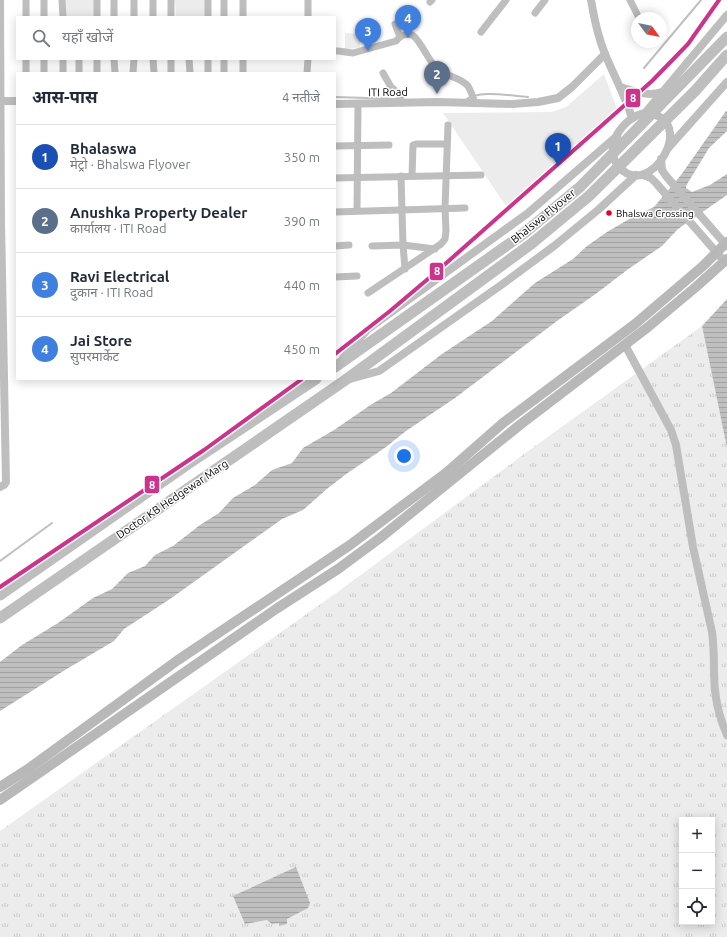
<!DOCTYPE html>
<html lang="hi">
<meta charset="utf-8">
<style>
:root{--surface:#fff;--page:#f6f6f7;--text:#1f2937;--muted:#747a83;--line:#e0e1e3;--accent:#111827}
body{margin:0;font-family:Ubuntu,"Noto Sans Devanagari",sans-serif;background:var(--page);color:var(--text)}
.controls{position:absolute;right:12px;bottom:12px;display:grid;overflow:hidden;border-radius:0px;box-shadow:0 2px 10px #0003}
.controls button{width:36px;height:36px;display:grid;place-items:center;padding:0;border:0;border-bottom:1px solid var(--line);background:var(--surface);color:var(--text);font:20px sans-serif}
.compass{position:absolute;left:631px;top:12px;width:36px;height:36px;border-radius:50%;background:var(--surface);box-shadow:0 2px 10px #0003;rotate:123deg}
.you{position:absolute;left:404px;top:456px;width:14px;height:14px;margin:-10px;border:3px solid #fff;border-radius:50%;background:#1a73e8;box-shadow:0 0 0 6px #1a73e833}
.badge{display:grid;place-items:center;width:26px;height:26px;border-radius:50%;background:var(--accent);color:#fff;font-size:13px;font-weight:700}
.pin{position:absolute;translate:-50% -33px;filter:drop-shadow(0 1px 2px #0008)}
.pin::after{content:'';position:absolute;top:21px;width:14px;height:12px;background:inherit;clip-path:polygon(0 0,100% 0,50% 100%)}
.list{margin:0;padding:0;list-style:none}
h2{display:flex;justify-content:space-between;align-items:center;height:52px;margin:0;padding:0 16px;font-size:17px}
h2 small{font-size:13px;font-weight:400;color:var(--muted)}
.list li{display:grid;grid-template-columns:26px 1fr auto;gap:12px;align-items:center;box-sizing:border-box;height:64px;padding:0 16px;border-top:1px solid var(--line)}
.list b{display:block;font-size:15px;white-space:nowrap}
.list p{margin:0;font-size:13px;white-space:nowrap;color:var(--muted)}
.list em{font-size:13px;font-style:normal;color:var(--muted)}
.icon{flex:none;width:22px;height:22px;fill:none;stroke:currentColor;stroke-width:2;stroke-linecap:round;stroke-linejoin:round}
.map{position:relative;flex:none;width:727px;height:937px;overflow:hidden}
.search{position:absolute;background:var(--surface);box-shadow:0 2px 10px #0003;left:16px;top:16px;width:320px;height:44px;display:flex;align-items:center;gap:10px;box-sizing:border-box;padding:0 14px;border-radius:0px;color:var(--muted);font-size:15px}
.panel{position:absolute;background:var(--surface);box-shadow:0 2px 10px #0003;left:16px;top:72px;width:320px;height:308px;border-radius:0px}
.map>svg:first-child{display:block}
.grass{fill:url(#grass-tufts);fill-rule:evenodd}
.green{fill:#ececec}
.water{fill:url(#water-rules)}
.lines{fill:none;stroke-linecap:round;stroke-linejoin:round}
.stream{stroke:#bfbfbf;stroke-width:2}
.minor{stroke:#bebebe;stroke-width:7}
.tertiary{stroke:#bebebe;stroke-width:8}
.secondary{stroke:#b8b8b8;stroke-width:10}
.trunk{stroke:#bebebe;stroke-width:11}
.metro-1-casing{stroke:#fff;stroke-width:7}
.metro-1{stroke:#cc338b;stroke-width:4}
.bus-dot{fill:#e4002b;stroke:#fff;stroke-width:1.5}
.labels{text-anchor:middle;stroke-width:3;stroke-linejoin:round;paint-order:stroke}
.bus-label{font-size:10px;fill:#000;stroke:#fff;text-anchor:start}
.street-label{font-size:11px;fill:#000;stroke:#fff}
.line-badge{stroke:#fff;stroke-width:1.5}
.badge-label{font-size:11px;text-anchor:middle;font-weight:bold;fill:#fff}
</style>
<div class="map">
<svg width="727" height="937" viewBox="0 0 727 937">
<defs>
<pattern id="grass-tufts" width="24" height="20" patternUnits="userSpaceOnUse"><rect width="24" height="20" fill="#ececec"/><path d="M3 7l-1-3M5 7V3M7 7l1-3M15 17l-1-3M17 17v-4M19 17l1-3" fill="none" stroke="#c9c9c9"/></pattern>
<pattern id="water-rules" width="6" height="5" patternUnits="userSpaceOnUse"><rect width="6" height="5" fill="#bfbfbf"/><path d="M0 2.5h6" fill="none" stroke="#a2a2a2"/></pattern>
</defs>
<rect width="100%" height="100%" fill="#fff"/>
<path class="grass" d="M702,326l25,122v489h-727v-106l339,-240 192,-142zM682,820h30v102h-30z"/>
<g class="green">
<rect x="65" y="0" width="29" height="17"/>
<path d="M175,0h30v17h-29z"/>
<path d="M345,33l15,1v14l-15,1z"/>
<path d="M604,74l15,41 -113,91 -63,-93 109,-1 14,-5z"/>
</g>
<g class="water">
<path d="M726,111h1v20l-18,17 -23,38v2l6,4 18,-7 17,-11v21l-49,34 -16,17 -35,24 -30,23 -40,28 -102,77 -49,33 -20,16 -37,25 -21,16 -25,22 -21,9 -112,80 -46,30 -10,12 -49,29 -65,41v-49l22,-17 36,-22 35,-25 19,-9 16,-16 17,-7 10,-11 18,-9 27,-21 19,-12 14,-15 22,-13 17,-15 20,-7 11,-15 31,-18 38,-26 19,-11 51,-39 50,-33 43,-38 38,-24 14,-13 20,-14 29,-17 18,-8 27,-32z"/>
<path d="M727,299v149l-25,-122z"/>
<path d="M296,867l14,36 -2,5 -21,11v5l-8,2v-3l-7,1 -5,-4 -22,4 -12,-28z"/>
</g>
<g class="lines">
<g class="stream">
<path d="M644,68l57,-68"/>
<path d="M335,97l64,2"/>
<path d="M465,100c14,-11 46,-4 63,-3"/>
<path d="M0,561l52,-38"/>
</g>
<g class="minor">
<path d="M26,0v17"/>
<path d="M44,0v17"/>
<path d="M62,0l1,17"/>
<path d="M97,0v17"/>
<path d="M134,0v17"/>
<path d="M171,0v17"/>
<path d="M208,0v17"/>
<path d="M224,0v17"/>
<path d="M630,0l9,18"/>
<path d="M430,2l2,-2"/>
<path d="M535,13l10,-13"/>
<path d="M114,17v-17"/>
<path d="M153,17v-17"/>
<path d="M243,17v-17"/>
<path d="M308,17v-17"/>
<path d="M395,24l5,13"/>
<path d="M481,32l25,-32"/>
<path d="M335,51h3l15,2 43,-12c4,-5 10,-8 16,-6 7,3 17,26 24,33 8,8 25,9 32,18 3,5 5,11 7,17"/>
<path d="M26,59v14"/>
<path d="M44,59v14"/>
<path d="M63,59v14"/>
<path d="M79,59v14"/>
<path d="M97,59v14"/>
<path d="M114,59l1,14"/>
<path d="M153,59l1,14"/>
<path d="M171,59v14"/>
<path d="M189,59l1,14"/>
<path d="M208,59v14"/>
<path d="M224,59v14"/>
<path d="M133,73l1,-14"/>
<path d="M243,73v-14"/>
<path d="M307,73l1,-14"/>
<path d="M383,73l8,14 8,7 3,9"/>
<path d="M335,146l54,-1"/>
<path d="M401,176l2,69 2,24"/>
<path d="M412,176l1,-31 3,-1h31"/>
<path d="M335,178l146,-3"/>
<path d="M357,210l1,-106"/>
<path d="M335,212l130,-4"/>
<path d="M335,246l14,-1"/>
<path d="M372,246l31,-1 32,4"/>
<path d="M335,277l22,-1"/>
<path d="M368,293l73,-49 4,-5 1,-8 -1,-23 3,-83"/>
</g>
<g class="tertiary">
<path d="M591,0c3,18 7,37 14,54 9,22 20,41 27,64"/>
<path d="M620,87c15,4 27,10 42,5"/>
<path d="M1,101h16"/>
<path d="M335,104l103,-2 74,2 26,-2 20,-4 14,-11 33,-33"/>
<path d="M645,113c56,4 5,89 -26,54 -17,-20 4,-50 26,-54z"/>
<path d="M645,113l82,-98"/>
<path d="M669,147l58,-65"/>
<path d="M661,159l1,11 4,6 61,70"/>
<path d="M643,175l8,3 5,5 68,78"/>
<path d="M625,345l46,85 5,15 17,102 19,85c2,14 2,27 2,41 0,22 4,42 13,62"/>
<path d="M343,358l25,-29 160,-116 89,-77"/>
<path d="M350,379l29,-8 125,-88 50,-37 44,-36 38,-35"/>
<path d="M0,487l4,-2 2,-3 -5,-260 -1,-222"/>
</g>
<g class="secondary">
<path d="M0,787l28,-18 150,-109 172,-115 96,-72 57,-50 132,-99 68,-58 24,-24"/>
<path d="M0,800l276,-191 62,-40 42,-31 141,-114 127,-97 49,-41 30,-27"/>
</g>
<g class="trunk">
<path d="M335,367l188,-133 57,-47 147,-150"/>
<path d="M0,595l188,-131 128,-85"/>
<path d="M0,618l344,-237 187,-137 58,-48 106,-105 32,-36"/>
</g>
<defs>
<g id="metro-1">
<path d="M335,354l55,-43 45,-38 217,-192 36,-37 31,-44"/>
<path d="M0,587l204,-137 98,-71"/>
</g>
</defs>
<use href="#metro-1" class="metro-1-casing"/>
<use href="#metro-1" class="metro-1"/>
</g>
<circle class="bus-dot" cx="609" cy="213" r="3.5"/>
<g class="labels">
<g class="bus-label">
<text x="616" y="217">Bhalswa Crossing</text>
</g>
<g class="street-label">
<text transform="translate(388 92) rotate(-1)" y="4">ITI Road</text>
<text transform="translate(543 216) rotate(-39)" y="4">Bhalswa Flyover</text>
<text transform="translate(172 499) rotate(-34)" y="4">Doctor KB Hedgewar Marg</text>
</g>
</g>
<g class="line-badge">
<rect x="625" y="88" width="16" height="20" rx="4" fill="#cc338b"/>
<rect x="429" y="262" width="15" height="19" rx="4" fill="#cc338b"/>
<rect x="144" y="475" width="16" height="19" rx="4" fill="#cc338b"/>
</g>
<g class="badge-label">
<text x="633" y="102">8</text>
<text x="437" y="275">8</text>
<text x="152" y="489">8</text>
</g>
</svg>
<div class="controls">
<button>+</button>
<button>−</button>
<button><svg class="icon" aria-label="locate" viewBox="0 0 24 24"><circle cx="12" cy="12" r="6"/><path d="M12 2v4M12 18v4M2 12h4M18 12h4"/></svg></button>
</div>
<svg class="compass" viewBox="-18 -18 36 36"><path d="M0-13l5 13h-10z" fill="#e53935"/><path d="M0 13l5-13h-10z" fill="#747a83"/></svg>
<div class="you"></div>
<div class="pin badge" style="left:558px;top:166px;background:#1a4fb4">1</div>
<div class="pin badge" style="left:437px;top:94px;background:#5c6f8a">2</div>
<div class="pin badge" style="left:368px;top:51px;background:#3f7fe0">3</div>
<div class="pin badge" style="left:408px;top:38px;background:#3f7fe0">4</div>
<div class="search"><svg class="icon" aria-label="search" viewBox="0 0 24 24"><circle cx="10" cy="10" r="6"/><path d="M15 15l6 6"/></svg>यहाँ खोजें</div>
<section class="panel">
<h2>आस-पास<small>4 नतीजे</small></h2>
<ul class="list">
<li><span class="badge" style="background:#1a4fb4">1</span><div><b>Bhalaswa</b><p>मेट्रो · Bhalswa Flyover</p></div><em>350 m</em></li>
<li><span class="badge" style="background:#5c6f8a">2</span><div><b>Anushka Property Dealer</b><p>कार्यालय · ITI Road</p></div><em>390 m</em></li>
<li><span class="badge" style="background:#3f7fe0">3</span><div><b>Ravi Electrical</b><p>दुकान · ITI Road</p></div><em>440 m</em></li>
<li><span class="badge" style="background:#3f7fe0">4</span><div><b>Jai Store</b><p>सुपरमार्केट</p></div><em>450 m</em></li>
</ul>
</section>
</div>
